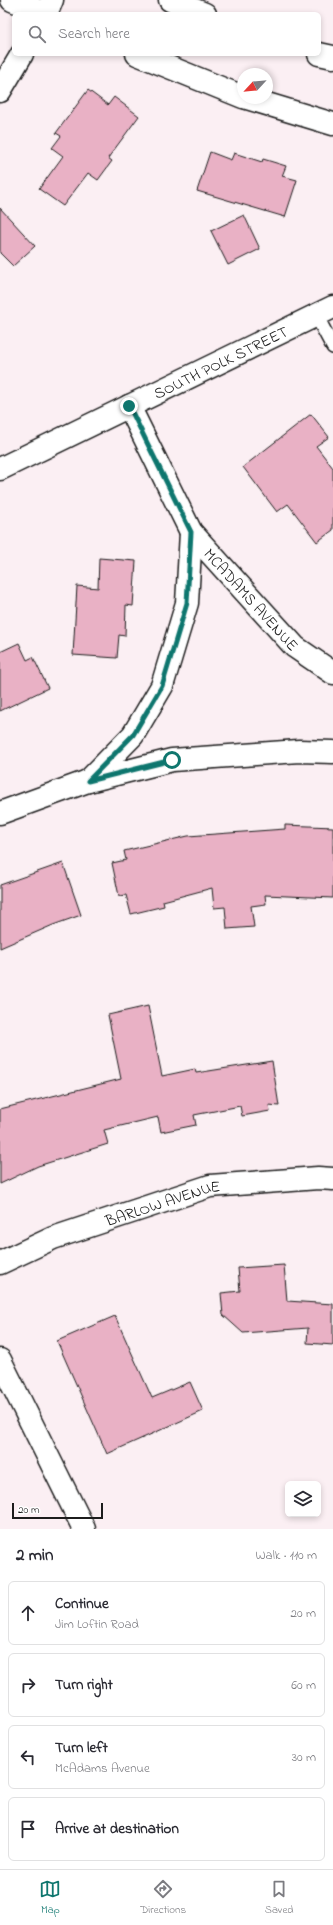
<!DOCTYPE html>
<meta charset="utf-8">
<style>
:root{--surface:#fff;--page:#f7f7f7;--text:#2b2b33;--muted:#7c7c81;--line:#e1e1e2;--accent:#0f766e}
body{margin:0;font-family:"Indie Flower",sans-serif;background:var(--page);color:var(--text)}
.controls{position:absolute;right:12px;bottom:12px;display:grid;overflow:hidden;border-radius:6px;box-shadow:0 2px 6px #0003}
.controls button{width:36px;height:36px;display:grid;place-items:center;padding:0;border:0;border-bottom:1px solid var(--line);background:var(--surface);color:var(--text);font:20px sans-serif}
.compass{position:absolute;left:237px;top:68px;width:36px;height:36px;border-radius:50%;background:var(--surface);box-shadow:0 2px 6px #0003;rotate:244deg}
.scale{position:absolute;left:12px;bottom:10px;width:91px;box-sizing:border-box;padding-left:4px;border:2px solid #1c1c1c;border-top:0;font-size:11px;line-height:14px;white-space:nowrap;color:#1c1c1c;-webkit-text-stroke:3px #fff;paint-order:stroke}
.stop{position:absolute;width:12px;height:12px;margin:-9px;border:3px solid #0f766e;border-radius:50%;background:#fff}
.stop.end{background:#0f766e;border-color:#fff;box-shadow:0 1px 4px #0008}
.list{margin:0;padding:0;list-style:none}
h2{display:flex;justify-content:space-between;align-items:center;height:52px;margin:0;padding:0 16px;font-size:17px}
h2 small{font-size:13px;font-weight:400;color:var(--muted)}
.list li{display:grid;grid-template-columns:26px 1fr auto;gap:12px;align-items:center;box-sizing:border-box;height:64px;margin:0 8px 8px;padding:0 8px;border:1px solid var(--line);border-radius:6px}
.list b{display:block;font-size:15px;white-space:nowrap}
.list p{margin:0;font-size:13px;white-space:nowrap;color:var(--muted)}
.list em{font-size:13px;font-style:normal;color:var(--muted)}
.icon{flex:none;width:22px;height:22px;fill:none;stroke:currentColor;stroke-width:2;stroke-linecap:round;stroke-linejoin:round}
.map{position:relative;flex:none;width:333px;height:1529px;overflow:hidden}
.search{position:absolute;background:var(--surface);box-shadow:0 2px 6px #0003;left:12px;right:12px;top:12px;height:44px;display:flex;align-items:center;gap:10px;box-sizing:border-box;padding:0 14px;border-radius:6px;color:var(--muted);font-size:15px}
.sheet{height:340px;background:var(--surface)}
nav{display:flex;justify-content:space-around;align-items:center;box-sizing:border-box;height:56px;border-top:1px solid var(--line);background:var(--surface);font-size:11px;color:var(--muted)}
nav a{display:grid;justify-items:center;gap:2px}
nav .on{color:var(--accent)}
.map>svg:first-child{display:block}
.building{fill:#e9b1c5;stroke:#1c1c1c}
.lines{fill:none;stroke-linecap:round;stroke-linejoin:round}
.service-casing{stroke:#1c1c1c;stroke-width:16}
.minor-casing{stroke:#1c1c1c;stroke-width:25}
.tertiary-casing{stroke:#1c1c1c;stroke-width:25}
.secondary-casing{stroke:#1c1c1c;stroke-width:25}
.service{stroke:#fff;stroke-width:13}
.minor{stroke:#fff;stroke-width:22}
.tertiary{stroke:#fff;stroke-width:22}
.secondary{stroke:#fff;stroke-width:22}
.route{stroke:#0f766e;stroke-width:5}
.labels{text-anchor:middle;stroke-width:3;stroke-linejoin:round;paint-order:stroke}
.street-label{font-size:16px;fill:#1c1c1c;stroke:#fff}
</style>
<div class="map">
<svg width="333" height="1529" viewBox="0 0 333 1529">
<rect width="100%" height="100%" fill="#fbeff3"/>
<filter id="ink" filterUnits="userSpaceOnUse"><feTurbulence type="fractalNoise" baseFrequency=".025" numOctaves="2"/><feDisplacementMap in="SourceGraphic" scale="8" xChannelSelector="R" yChannelSelector="G"/><feConvolveMatrix kernelMatrix="1 2 1 2 8 2 1 2 1" color-interpolation-filters="sRGB"/></filter>
<g filter="url(#ink)">
<g class="building">
<path d="M88,90l20,15 6,-8 25,19 -31,42 4,3 -14,19 -10,-7 -25,33 -24,-17 24,-33 -11,-8 9,-12 -5,-3z"/>
<path d="M210,152l21,8 3,-7 28,9 1,-3 23,7 -4,10 15,4 -12,37 -88,-26z"/>
<path d="M0,208l35,38 -22,20 -13,-13z"/>
<path d="M244,215l16,34 -32,16 -17,-34z"/>
<path d="M311,414l18,23 -13,9 17,22v62l-16,12 -29,-38 -11,8 -34,-45z"/>
<path d="M99,558l37,3 -3,45 -7,-1 -1,31 -6,-1 -2,23 -44,-3 4,-69 21,2z"/>
<path d="M19,643l8,17 6,-3 15,31 -48,23v-59z"/>
<path d="M285,825l48,2v71l-68,-3 1,9 -15,2 3,21 -27,2 -2,-22 -11,1 -2,-20 -49,13 1,5 -33,8 -5,-19 -7,1 -7,-33 14,-3 -2,-9 64,-15 97,-7z"/>
<path d="M63,863l18,52 -28,10 -53,23v-63z"/>
<path d="M148,1006l14,70 33,-7 1,4 76,-12 7,45 -10,-1 1,6 -28,5 -2,-10 -46,9 2,10 -35,7 -3,-15 -54,13 4,14 -70,22 -38,18v-75l121,-30 -13,-64z"/>
<path d="M284,1265l3,36 46,3v41l-26,-2 1,-15 -65,5 -20,-18 -2,-22 19,-2 -2,-23z"/>
<path d="M115,1316l37,82 38,-16 13,29 -96,43 -50,-113z"/>
</g>
<g class="lines">
<defs>
<path id="service" d="M316,315l17,32"/>
<g id="minor">
<path d="M46,14l6,-14"/>
<path d="M0,91l22,-37"/>
<path id="s1" d="M129,406l62,126 104,115 38,26"/>
<path d="M88,781l45,-46 29,-49 25,-83 4,-71"/>
<path d="M0,813l88,-32 84,-21 127,-9 34,1"/>
<path id="s2" d="M0,1263l53,-25 157,-52 108,-8 15,1"/>
<path d="M0,1360l84,169"/>
</g>
<g id="tertiary">
<path id="s3" d="M0,469l333,-162"/>
</g>
<g id="secondary">
<path d="M12,0l34,14"/>
<path d="M170,0l35,14"/>
<path d="M137,54l106,43"/>
<path d="M319,54l14,3"/>
<path d="M247,98l86,26"/>
</g>
</defs>
<use href="#service" class="service-casing"/>
<use href="#minor" class="minor-casing"/>
<use href="#tertiary" class="tertiary-casing"/>
<use href="#secondary" class="secondary-casing"/>
<use href="#service" class="service"/>
<use href="#minor" class="minor"/>
<use href="#tertiary" class="tertiary"/>
<use href="#secondary" class="secondary"/>
</g>
</g>
<g class="lines" filter="url(#ink)">
<path class="route" d="M129,406l62,126 -4,71 -25,83 -29,49 -45,46 84,-21"/>
</g>
<g class="labels">
<g class="street-label">
<text dy="6" stroke="none"><textPath href="#s3" startOffset="245">SOUTH POLK STREET</textPath></text>
<text dy="6" stroke="none"><textPath href="#s1" startOffset="231">MCADAMS AVENUE</textPath></text>
<text dy="6" stroke="none"><textPath href="#s2" startOffset="174">BARLOW AVENUE</textPath></text>
</g>
</g>
</svg>
<div class="controls">
<button><svg class="icon" aria-label="layers" viewBox="0 0 24 24"><path d="M12 4l9 5-9 5-9-5zM3 14l9 5 9-5"/></svg></button>
</div>
<svg class="compass" viewBox="-18 -18 36 36"><path d="M0-13l5 13h-10z" fill="#e53935"/><path d="M0 13l5-13h-10z" fill="#7c7c81"/></svg>
<div class="scale">20 m</div>
<div class="stop" style="left:172px;top:760px"></div>
<div class="stop end" style="left:129px;top:406px"></div>
<div class="search"><svg class="icon" aria-label="search" viewBox="0 0 24 24"><circle cx="10" cy="10" r="6"/><path d="M15 15l6 6"/></svg>Search here</div>
</div>
<section class="sheet">
<h2>2 min<small>Walk · 110 m</small></h2>
<ul class="list">
<li><svg class="icon" aria-label="ahead" viewBox="0 0 24 24"><path d="M12 20V5M6 11l6-6 6 6"/></svg><div><b>Continue</b><p>Jim Loftin Road</p></div><em>20 m</em></li>
<li><svg class="icon" aria-label="right" viewBox="0 0 24 24"><path d="M7 20v-9h11M14 6l5 5-5 5"/></svg><div><b>Turn right</b></div><em>60 m</em></li>
<li><svg class="icon" aria-label="left" viewBox="0 0 24 24"><path d="M17 20v-9H6M10 6l-5 5 5 5"/></svg><div><b>Turn left</b><p>McAdams Avenue</p></div><em>30 m</em></li>
<li><svg class="icon" aria-label="arrive" viewBox="0 0 24 24"><path d="M6 21V4h12l-3 4 3 4H6"/></svg><div><b>Arrive at destination</b></div></li>
</ul>
</section>
<nav>
<a class="on"><svg class="icon" aria-label="map" viewBox="0 0 24 24"><path d="M3 6l6-2 6 2 6-2v14l-6 2-6-2-6 2zM9 4v14M15 6v14"/></svg>Map</a>
<a><svg class="icon" aria-label="directions" viewBox="0 0 24 24"><path d="M12 3l9 9-9 9-9-9zM9 14v-3h6M13 9l2 2-2 2"/></svg>Directions</a>
<a><svg class="icon" aria-label="saved" viewBox="0 0 24 24"><path d="M7 4h10v16l-5-4-5 4z"/></svg>Saved</a>
</nav>
